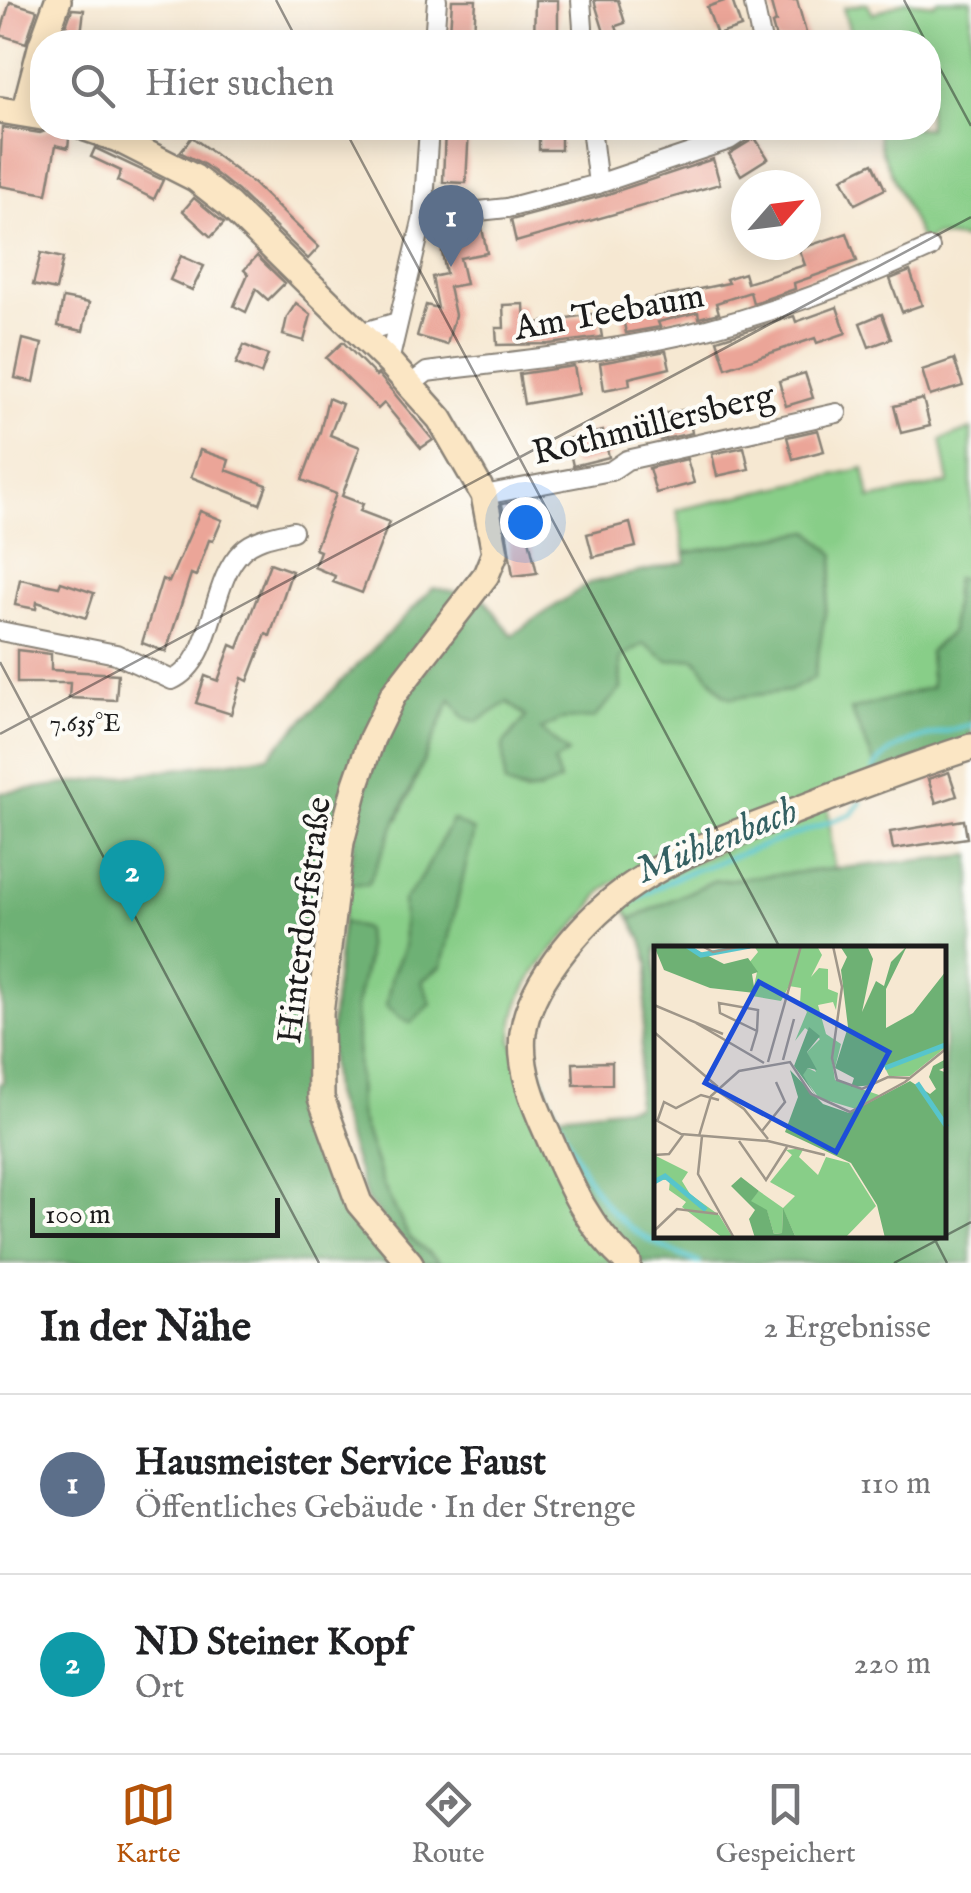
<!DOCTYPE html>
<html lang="de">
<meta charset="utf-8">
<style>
:root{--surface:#fff;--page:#f2f2f2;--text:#202124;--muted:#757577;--line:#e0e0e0;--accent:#b45309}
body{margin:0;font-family:"IM FELL English",serif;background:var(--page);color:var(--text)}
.compass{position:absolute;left:731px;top:170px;width:90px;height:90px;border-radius:50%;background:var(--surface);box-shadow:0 5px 25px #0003;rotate:62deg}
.scale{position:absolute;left:30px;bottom:25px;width:250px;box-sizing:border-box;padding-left:10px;border:5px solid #1c1c1c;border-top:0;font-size:28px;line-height:35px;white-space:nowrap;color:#1c1c1c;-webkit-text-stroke:8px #fdfcf7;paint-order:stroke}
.you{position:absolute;left:525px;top:522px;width:35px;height:35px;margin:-25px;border:8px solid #fff;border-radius:50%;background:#1a73e8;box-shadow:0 0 0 15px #1a73e833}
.badge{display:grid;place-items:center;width:65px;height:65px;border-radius:50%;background:var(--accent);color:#fff;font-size:32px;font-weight:700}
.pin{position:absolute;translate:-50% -82px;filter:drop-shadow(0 2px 5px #0008)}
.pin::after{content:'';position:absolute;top:52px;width:35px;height:30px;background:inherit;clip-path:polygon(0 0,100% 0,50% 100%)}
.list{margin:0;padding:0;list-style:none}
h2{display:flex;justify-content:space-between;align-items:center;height:130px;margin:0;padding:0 40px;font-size:42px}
h2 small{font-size:32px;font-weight:400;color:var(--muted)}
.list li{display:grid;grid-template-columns:65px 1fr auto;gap:30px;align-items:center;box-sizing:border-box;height:180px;padding:0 40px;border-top:2px solid var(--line)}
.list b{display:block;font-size:38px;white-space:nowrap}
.list p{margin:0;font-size:32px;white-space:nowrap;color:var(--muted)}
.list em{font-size:32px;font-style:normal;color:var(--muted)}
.icon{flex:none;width:55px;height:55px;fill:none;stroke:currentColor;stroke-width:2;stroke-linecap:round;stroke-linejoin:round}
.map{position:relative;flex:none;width:971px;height:1263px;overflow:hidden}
.search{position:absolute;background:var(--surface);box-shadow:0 5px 25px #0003;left:30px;right:30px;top:30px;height:110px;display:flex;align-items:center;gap:25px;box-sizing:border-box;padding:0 35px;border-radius:40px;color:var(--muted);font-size:38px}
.sheet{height:490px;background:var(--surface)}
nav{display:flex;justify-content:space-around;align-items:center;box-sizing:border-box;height:140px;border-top:2px solid var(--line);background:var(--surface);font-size:28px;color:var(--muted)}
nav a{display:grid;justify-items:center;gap:5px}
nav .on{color:var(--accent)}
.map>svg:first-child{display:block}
.green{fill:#88ce88;stroke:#527552;stroke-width:2.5}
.forest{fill:#6eb174;stroke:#456648;stroke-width:2.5;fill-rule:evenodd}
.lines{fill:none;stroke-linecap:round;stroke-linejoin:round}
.stream{stroke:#57c5cc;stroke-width:5}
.building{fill:#eba598}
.street-casing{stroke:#898277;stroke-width:22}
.secondary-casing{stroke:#898277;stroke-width:30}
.street{stroke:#fff;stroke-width:18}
.secondary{stroke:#fbe6c4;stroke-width:25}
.ticks{fill:none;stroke:#1c1c1c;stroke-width:2.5;stroke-opacity:0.45}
.labels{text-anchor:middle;stroke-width:8;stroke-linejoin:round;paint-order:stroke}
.street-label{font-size:35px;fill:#1c1c1c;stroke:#fdfcf7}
.water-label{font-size:38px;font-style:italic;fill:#346062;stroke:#fdfcf7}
.inset-river{fill:none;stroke:#57c5cc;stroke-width:5}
.inset-road{fill:none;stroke:#9f9689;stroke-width:2.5}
.view{fill:#1d4ed8;fill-opacity:0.15;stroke:#1d4ed8;stroke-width:5}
.inset-edge{fill:none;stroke:#1c1c1c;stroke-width:5}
.ticks-label{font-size:25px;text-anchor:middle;fill:#1c1c1c;stroke:#fdfcf7;stroke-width:8;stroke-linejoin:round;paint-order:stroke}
</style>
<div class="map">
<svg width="971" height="1263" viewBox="0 0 971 1263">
<rect width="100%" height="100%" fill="#fdfcf7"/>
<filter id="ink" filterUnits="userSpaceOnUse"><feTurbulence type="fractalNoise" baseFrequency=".01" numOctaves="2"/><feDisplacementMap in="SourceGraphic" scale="20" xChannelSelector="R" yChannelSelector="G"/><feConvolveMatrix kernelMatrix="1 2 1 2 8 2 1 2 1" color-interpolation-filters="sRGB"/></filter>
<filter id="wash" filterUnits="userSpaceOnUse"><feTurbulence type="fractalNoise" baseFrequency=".0048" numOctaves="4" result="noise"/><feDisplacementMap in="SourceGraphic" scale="40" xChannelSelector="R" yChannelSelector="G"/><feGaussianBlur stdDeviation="2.25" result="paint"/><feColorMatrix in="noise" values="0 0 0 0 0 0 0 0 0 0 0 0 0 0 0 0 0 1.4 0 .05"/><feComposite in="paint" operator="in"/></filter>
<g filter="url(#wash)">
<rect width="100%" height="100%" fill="#f6e8d2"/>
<g class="green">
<path d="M938,0h33v240l-36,-4 -13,6 -41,-92 -4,-22h51v-86h-75l-10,-34 24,-5 6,11 32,-13 28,3z"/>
<path d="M971,429v151l-16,-1 -4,53 -22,20 3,35 -81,23 28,64 -238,93c-11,7 -24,12 -34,20 -10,7 -15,21 -24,30 -34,37 -71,71 -71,124l102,222h-173l-32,-26 -25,-50 -25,-73 -3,-108 11,-49 -25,-35 5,-38 52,-66 52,-120 13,20 44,-17 19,16 -5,7 -17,60 19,9 16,-2 14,-29 13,-9 -27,-23 81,-41 -1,-32 24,-14 51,15 28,36c33,4 63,-1 91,-16l21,-123 -25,-24 -125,22 -8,-43 187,-42 6,31 79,-16 -8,-43z"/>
<path d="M828,806l6,64 -121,11 -82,38 -10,-17 49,-31z"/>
</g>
<g class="forest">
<path d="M810,531l25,24 -21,123 -25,13 -57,7 -9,-4 -28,-36 -27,3 -24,-17 -24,14 1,31 -27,29 -33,2 -20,10 27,23 -14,9 6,19c-22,11 -33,14 -55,3l-2,-39 23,-28 -18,-15 -31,20 -13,-4 -13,-19 -83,185h-21c9,-61 21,-131 56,-183 24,-36 53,-69 80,-104l29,38 77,-52 97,-21 -1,-9z"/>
<path d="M955,578l16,2v161l-92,33 -28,-64 81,-23 -3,-35 22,-20z"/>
<path d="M433,588l29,5 -71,88 -60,160 -18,128 -8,128 17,58 26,54 49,54h-397v-179l3,-1 -3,-290 268,-37z"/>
<path d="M452,820l22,11 -32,135 -20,15 9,23 -20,19 -11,-5 -14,-13 6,-30 12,-28 -1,-46 19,-24z"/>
<path d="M971,855v408h-331c-45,-35 -66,-97 -89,-147l85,-10 13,-142 -7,-24 -11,-21 82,-38zM656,948h288v288h-288z"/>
<path d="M342,922l23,7 2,28 -11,49 3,108 25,73 25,50 32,26h-22l-52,-63 -34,-106 -4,-51z"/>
</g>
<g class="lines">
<g class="stream">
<path d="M874,769c17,-30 66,-35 97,-44"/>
<path d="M627,904l52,-28 173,-62 9,-11"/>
<path d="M536,1062c7,25 19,48 29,71 35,77 55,98 134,130"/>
</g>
</g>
<g id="blocks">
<g class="building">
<path d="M452,0h24l-2,34 -24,-1z"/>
<path d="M535,0h23v42h-24z"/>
<path d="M594,0h24l7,23 -9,3 5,16h-14z"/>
<path d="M727,0h5l9,27 -24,8 -10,-28z"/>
<path d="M770,0h27l11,40 -31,2 -5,-18 4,-2z"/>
<path d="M10,2l27,8 -11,33 -26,-8z"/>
<path d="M72,9l12,1 -4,32h-20z"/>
<path d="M2,127l38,6 14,-5h16l-2,20 -12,-3 -9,49 -47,-8z"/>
<path d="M445,128h24l-3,55 -23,-1z"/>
<rect x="539" y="128" width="22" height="22"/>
<path d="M192,137l62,47 65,63 -11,12 -70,-68 -33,-26 -25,-13z"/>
<path d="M755,138l13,20 -27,17 -12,-21z"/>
<path d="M95,148l68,32 -9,19 -37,-18 4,-10 -30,-14z"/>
<path d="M713,159l7,25 -204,58 -5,-22 91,-24z"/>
<path d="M873,163l12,26 -30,15 -13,-26z"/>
<path d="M194,198l30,25 -13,14 -28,-26z"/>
<path d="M482,228l5,25 -27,5 6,26 -17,3 6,28 -8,30 -30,-9 9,-31 12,3 -6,-31 14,-3 -6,-33 16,-3 -1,-5z"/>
<path d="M847,233l10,28 -63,22 1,6 -35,12 -7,2 -3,-11 -34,11 3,10 -20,5 -1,-6 -40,10 2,5 -34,6 -4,-19 27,-7 -2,-7 81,-17 -2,-4 18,-6 3,10 58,-18 -6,-16z"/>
<path d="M41,253l22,5 -7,32 -23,-5z"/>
<path d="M181,256l23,10 -12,24 -22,-10z"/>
<path d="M257,256l28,27 -17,17 -12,-11 -10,23 -12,-6 14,-32 -4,-4z"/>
<path d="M910,271l12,34 -20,7 -12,-33z"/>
<path d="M63,298l26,5 -6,28 -25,-5z"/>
<path d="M296,303l15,12 -7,26 -21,-6 4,-18z"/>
<path d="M524,304l1,21 73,-12 4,24 -53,7 -52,1 -1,-17h8l-1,-23z"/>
<path d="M837,307l9,26 -29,10 -2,-5 -89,30 -9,-28 77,-24 2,6z"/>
<path d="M882,314l9,25 -22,8 -9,-24z"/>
<path d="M23,339l19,5 -8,38 -19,-4z"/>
<path d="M343,342l33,34 2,-2 55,66 -12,8 -37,-45 -6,6 -52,-51z"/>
<path d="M244,345l24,10 -7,19 -25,-10z"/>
<path d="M666,351l4,17 -41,10 1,7 -26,5 -4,-27z"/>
<path d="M954,359l9,27 -33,10 -8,-26z"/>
<path d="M574,366l5,28 -55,10 -5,-30z"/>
<path d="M805,373l8,25 -27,8 -7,-25z"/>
<path d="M328,398l14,6 -12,31 30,12 -18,49 21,8 -3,7 29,11 -27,71 -29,-11 2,-6 -21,-9 6,-16 -5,-2 21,-55 -34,-14 18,-48z"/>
<path d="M923,399l7,27 -29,7 -7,-27z"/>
<path d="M688,409l4,24 -32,7 -4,-25z"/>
<path d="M818,430l6,21 -31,8 -6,-22z"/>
<path d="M603,431l6,26 -36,9 -6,-27z"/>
<path d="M744,447l5,22 -32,7 -5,-22z"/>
<path d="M200,450l29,10 -3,10 41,15 -7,19 -69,-27z"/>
<path d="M687,459l7,24 -38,10 -7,-25z"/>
<path d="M520,501l17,72 -24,3 -11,-72z"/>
<path d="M200,511l22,9 -9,21 -4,-1 -13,36 -5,-2 -25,78 -24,-9 20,-64 7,3z"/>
<path d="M630,523l6,24 -43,10 -6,-23z"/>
<path d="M270,563l22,8 -22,65 -4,-2 -18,47 -6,-3 -11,36 -35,-11 9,-27 13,5 13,-36 7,3z"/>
<path d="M20,579l39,8 2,-5 33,11 -8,25 -49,-16 -1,7 -21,-4z"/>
<path d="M17,650l34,4v16l67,4 -2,26 -47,-2 1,-15h-53z"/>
<path d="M949,772l8,24 -21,7 -8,-24z"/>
<path d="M964,820l3,18 -74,11 -3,-17z"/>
<path d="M612,1062v22l-38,1 -1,-22z"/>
</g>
</g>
</g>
<g filter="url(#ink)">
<use href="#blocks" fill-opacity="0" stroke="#898277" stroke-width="2.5"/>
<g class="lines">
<defs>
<g id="street">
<path d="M581,0l3,42"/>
<path d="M753,0l9,42"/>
<path d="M434,42l3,-42"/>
<path d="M591,128l7,56"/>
<path d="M423,217l84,-9 91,-24 131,-44 18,-12"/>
<path d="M357,334l40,-12"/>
<path d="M389,362l34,-145 6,-89"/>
<path d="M410,385l17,-13c93,-12 189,-20 280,-43 76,-20 151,-48 223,-81"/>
<path d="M484,495l127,-24 16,-11 210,-47"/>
<path d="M0,631l116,23 56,26c44,-20 37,-98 70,-129 13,-13 34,-16 51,-20"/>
</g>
<g id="secondary">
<path d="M43,42l15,-42"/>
<path d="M0,110l42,7"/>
<path d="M24,113l18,-69"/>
<path d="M86,128l32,11 77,39 33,26 161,158 51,57 44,76 11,58 -9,22 -93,120 -21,43 -16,46 -15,58 -21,171 1,85 38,105 51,60"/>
<path d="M628,1263c-40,-35 -59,-80 -80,-128 -14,-31 -29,-67 -25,-102 7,-54 67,-120 111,-149 47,-32 105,-52 158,-72 60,-23 119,-46 179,-65"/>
</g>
</defs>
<use href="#street" class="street-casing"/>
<use href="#secondary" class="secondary-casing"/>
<use href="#street" class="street"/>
<use href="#secondary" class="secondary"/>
</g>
</g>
<path class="ticks" d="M276,0l22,42M904,0l22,42M928,46l43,80M344,128l436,820M0,662l319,601M0,734l971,-517M933,1236l14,27M894,1263l77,-41"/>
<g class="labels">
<g class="street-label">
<text transform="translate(609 311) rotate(-10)" y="12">Am Teebaum</text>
<text transform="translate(653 423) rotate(-14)" y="12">Rothmüllersberg</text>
<text transform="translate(303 920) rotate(-83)" y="12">Hinterdorfstraße</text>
</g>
<g class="water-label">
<text transform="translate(716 839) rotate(-22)" y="13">Mühlenbach</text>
</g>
</g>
<g transform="translate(654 946)">
<rect width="292" height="292" fill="#f6e8d2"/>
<path d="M100,0h63l5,9 -11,22 8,-9 9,1v20l10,4 -2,17 -3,-8 -15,3 8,29 15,10 -6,24 -4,-15 4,27 47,16 -26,13 -37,-11 -17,-23 6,-7 8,4 -9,-20 13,-13 -15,-11 -10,13 12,-29 -7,-9 1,-15 -12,-2 -8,15 -29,-5 5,-24 -9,-8 10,-12zM286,99l6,2 -36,29h-21l-4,-8zM150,202l-5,9 19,18 8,-18 23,6 27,43 -31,32h-49l-13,-29 -1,24 -8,1 -7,-23 -17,-10 9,-10 24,17 12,-12 -25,-14 22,-27 -6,-5zM0,209l34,17 -6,9 8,13 29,21 14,23h-10l-41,-31 4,-5 -17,-12 1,-10h-16z" fill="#88ce88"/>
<path d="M0,0h35l35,18 24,-6 10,14 -6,2 3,19 -45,-5 -46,-18zM186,0h27l6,13 -11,53 14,-31 8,5 7,-24 16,-16 -21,43v39l27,-15 33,-42v76l-62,20 -10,18 -23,2 3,-9 -19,-10 13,-41 -7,-57 6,-13zM155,81l11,9 -13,16 10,18 -9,-2 -5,7 13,21 -22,-30zM292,113v8l-7,3 8,3 -1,165h-61l-8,-33 -26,-42 -66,-31 13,-35 -8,-27 33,34 26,9 61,-32 20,13 6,-5 -7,-12 4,-11zM87,231l18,14 -8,10 16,9 7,24 8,-1 1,-25 13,30h-41l-6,-19 6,-9 -24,-24z" fill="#6eb174"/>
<path class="inset-river" d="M33,0l14,9 49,-9M231,122l60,-23M263,137l30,44M0,236l11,-6 41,34"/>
<path class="inset-road" d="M48,0l11,6 30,-6M179,0l9,41 -10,71 5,22 25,9 26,-12 21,1M0,59l69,29M42,77l68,40M0,86l64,55M97,105l6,-20 1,-21 -39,-7 1,10 37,18M129,114l11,-41M114,116l33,-116M62,144l28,19 24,30M0,173l27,15 87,7 57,14M3,176l7,-20 12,6 25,-13 18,5M108,185l23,-29 -9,-20M45,190l12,-40 28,-25 51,-9 21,32 39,18 55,-30 42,-34M48,190l-4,38 36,64M85,195l27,39 21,-33M0,209l15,-1 14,-19M0,285l23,-22 41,5"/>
<path class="view" d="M105,36l130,70 -53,100 -131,-69z"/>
<rect width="292" height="292" class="inset-edge"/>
</g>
<g class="ticks-label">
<text x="85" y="731">7.635°E</text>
</g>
</svg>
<svg class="compass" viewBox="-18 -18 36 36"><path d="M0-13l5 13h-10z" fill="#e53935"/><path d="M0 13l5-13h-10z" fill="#757577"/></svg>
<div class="scale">100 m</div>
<div class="you"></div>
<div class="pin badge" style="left:451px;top:267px;background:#5c6f8a">1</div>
<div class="pin badge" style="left:132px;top:922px;background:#0f9aa8">2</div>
<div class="search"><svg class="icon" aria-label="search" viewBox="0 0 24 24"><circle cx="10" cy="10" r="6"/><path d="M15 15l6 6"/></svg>Hier suchen</div>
</div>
<section class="sheet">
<h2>In der Nähe<small>2 Ergebnisse</small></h2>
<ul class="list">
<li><span class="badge" style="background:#5c6f8a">1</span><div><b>Hausmeister Service Faust</b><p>Öffentliches Gebäude · In der Strenge</p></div><em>110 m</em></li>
<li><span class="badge" style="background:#0f9aa8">2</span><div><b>ND Steiner Kopf</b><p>Ort</p></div><em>220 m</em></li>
</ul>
</section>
<nav>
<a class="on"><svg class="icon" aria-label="map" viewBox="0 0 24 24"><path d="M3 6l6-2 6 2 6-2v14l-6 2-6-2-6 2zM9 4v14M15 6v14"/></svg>Karte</a>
<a><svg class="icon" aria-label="directions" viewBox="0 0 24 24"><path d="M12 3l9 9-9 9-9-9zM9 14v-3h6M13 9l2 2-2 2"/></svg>Route</a>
<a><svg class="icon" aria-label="saved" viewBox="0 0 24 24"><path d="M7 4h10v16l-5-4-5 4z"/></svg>Gespeichert</a>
</nav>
